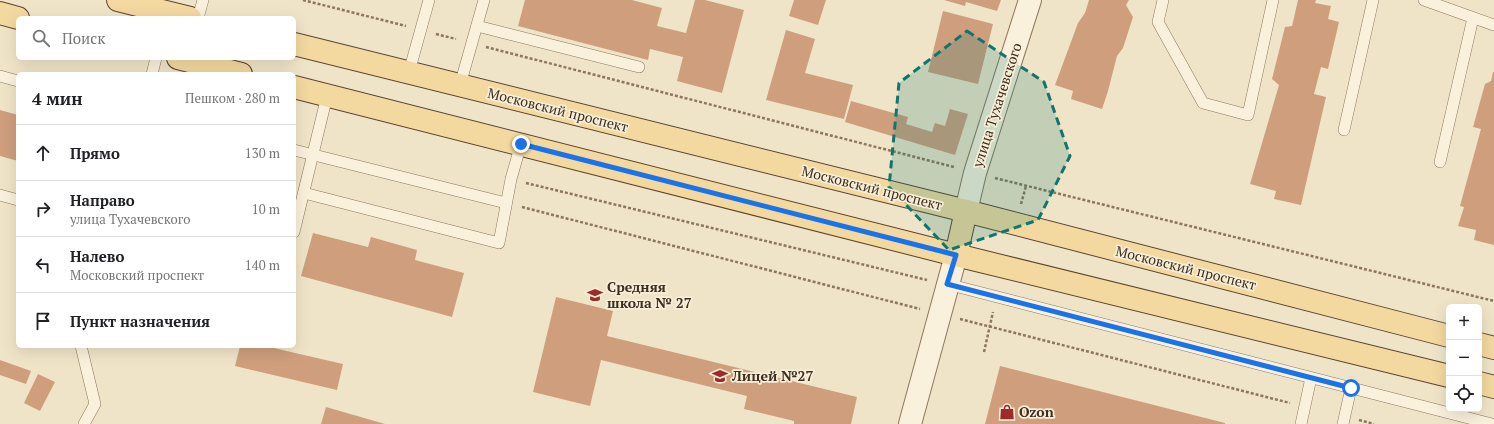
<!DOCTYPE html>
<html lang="ru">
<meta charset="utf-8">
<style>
:root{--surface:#fff;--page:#f6f6f6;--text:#202124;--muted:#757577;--line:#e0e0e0}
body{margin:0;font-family:"PT Serif",serif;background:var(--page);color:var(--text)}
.controls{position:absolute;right:12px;bottom:12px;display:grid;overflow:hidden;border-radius:6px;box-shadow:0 4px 16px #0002}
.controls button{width:36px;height:36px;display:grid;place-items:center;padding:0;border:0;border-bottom:1px solid var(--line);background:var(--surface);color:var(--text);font:20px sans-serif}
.stop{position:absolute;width:12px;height:12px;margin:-9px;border:3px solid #1a73e8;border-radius:50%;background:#fff}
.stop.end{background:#1a73e8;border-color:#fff;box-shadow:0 1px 4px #0008}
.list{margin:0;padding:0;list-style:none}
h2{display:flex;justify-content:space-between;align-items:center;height:52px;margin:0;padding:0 16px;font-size:17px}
h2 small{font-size:13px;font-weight:400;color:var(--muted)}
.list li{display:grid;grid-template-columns:26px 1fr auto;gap:12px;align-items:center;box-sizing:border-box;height:56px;padding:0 16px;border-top:1px solid var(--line)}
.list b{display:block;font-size:15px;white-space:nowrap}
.list p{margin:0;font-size:13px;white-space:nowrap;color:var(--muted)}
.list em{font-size:13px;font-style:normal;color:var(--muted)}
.icon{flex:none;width:22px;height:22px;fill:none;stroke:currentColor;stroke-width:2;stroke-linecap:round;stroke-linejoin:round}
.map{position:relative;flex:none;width:1494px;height:424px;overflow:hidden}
.search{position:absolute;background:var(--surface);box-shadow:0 4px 16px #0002;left:16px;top:16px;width:280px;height:44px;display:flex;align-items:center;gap:10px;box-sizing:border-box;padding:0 14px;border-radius:6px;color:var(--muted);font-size:15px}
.panel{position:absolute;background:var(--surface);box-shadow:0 4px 16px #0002;left:16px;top:72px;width:280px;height:276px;border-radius:6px}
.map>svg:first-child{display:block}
.building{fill:#cf9f7d}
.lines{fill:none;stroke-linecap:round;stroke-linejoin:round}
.service-casing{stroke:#8d765c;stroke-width:12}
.minor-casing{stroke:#8d765c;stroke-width:24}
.primary-casing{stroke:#5b4430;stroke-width:24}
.path{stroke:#8d765c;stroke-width:2.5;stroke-dasharray:3 2;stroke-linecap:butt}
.service{stroke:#faf1dc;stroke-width:11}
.minor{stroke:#faf1dc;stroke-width:22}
.primary{stroke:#f3d9a0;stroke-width:22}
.route{stroke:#1a73e8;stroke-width:5}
.marked{fill:#0f766e;fill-opacity:0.2;stroke:#0f766e;stroke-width:3;stroke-dasharray:8 5;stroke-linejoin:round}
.labels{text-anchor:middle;stroke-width:3.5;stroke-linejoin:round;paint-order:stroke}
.street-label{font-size:14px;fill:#3d2e20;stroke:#f7eed8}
.poi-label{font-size:14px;font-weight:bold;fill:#3d2e20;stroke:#f7eed8;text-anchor:start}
</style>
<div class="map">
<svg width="1494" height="424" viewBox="0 0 1494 424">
<rect width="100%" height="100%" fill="#f0e4c8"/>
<g class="building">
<path d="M525,0h107l30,8 -5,18 29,7 9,-33h10l39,10 -22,83 -45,-12 6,-24 -33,-8 -2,11 -130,-34z"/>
<path d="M794,0h32l-8,25 -29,-9z"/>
<path d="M944,0h57l-4,11 -31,-9 -1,4z"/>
<path d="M1089,0h40l-3,5 7,12 -10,31 -6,8 -9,35 -6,18 -31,-10 2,-8 -18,-6 23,-62 7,-10z"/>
<path d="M1298,0h18l-1,3 16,3 -3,13 11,3 -11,47 -7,-2 -7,27 12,3 -25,108 -27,-6 2,-8 -26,-7 29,-99 -7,-6 13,-52 7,-1z"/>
<path d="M943,11l50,13 -15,60 -50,-12z"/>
<path d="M786,30l29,9 -10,34 48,12 -9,34 -78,-19z"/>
<path d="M1493,72h1v173l-20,-5 2,-10 -18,-4 6,-19 -4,-1 21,-77 -8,-2 12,-43 6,-3z"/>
<path d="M851,101l57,16 -2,7 26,8 3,-9 10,3 5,-17 18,5 -13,41 -110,-33z"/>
<path d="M0,110l18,5v46l-18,-5z"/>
<path d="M313,233l55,14 3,-10 46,13 -2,10 49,13 -12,44 -151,-41z"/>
<path d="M556,297l57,14 -6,25 250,61 -6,27h-57v-3l-50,-12 3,-13 -146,-36 -11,46 -57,-14z"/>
<path d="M240,346h25l78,18 -6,26 -102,-24z"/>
<path d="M0,360l31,11 -5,13 -26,-9z"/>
<path d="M1000,366l225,57v1h-240z"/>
<path d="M38,374l17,8 -15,29 -16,-8z"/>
<path d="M326,407l59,17h-64z"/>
</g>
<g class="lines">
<defs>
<g id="service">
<path d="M1163,0l-5,22 45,81 45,12 25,-115"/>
<path d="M1424,0l70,25"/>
<path d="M198,18l5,-18"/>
<path d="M477,26l162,41"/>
<path d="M409,72l20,-72"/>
<path d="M152,74l4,-16"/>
<path d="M0,76l18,5"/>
<path d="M460,85l24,-85"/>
<path d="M1344,130l29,-130"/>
<path d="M294,150l212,53"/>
<path d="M1440,162l33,-144"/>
<path d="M304,193l195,50 12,-64 10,-35"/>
<path d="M0,195l18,5"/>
<path d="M294,232l33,-136"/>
<path d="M947,284l545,140"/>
<path d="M81,346l14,58 -11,20"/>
<path d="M1301,424l10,-46"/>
<path d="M1343,424l8,-36"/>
</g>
<g id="minor">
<path d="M966,211l9,-38 55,-173"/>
<path d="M910,424l46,-169"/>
</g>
<g id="primary">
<path d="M118,0l72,18"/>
<path d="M0,13l18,5"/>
<path d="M294,44l672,167 483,125"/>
<path d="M178,58l63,16"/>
<path d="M294,87l662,168 493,121"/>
<path d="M956,255l10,-44"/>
<path d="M1479,344l15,4"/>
<path d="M1479,383l15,4"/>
</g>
</defs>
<use href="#service" class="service-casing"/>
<use href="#minor" class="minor-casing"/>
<use href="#primary" class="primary-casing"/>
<g class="path">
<path d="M303,0l103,26"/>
<path d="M436,34l20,5"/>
<path d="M486,47l468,120"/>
<path d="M995,178l499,123"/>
<path d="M526,183l401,97"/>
<path d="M1021,204l5,-18"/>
<path d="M522,207l398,102"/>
<path d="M960,319l330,84"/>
<path d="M984,352l9,-40"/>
<path d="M1359,420l15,4"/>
</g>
<use href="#service" class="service"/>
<use href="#minor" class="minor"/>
<use href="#primary" class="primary"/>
</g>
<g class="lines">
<path class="route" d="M521,144l435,111 -9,29 404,104"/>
</g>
<path class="marked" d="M967,31l77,51 26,74 -32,64 -89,30 -60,-63 10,-104z"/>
<defs>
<symbol id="school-bare" viewBox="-9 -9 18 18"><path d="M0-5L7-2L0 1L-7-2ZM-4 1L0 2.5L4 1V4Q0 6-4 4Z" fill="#9e2a2b" stroke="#f7eed8" stroke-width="2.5" paint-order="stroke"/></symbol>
<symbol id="shop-bare" viewBox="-9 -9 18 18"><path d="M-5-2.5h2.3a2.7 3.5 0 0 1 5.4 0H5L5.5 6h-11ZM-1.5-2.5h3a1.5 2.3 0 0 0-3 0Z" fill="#9e2a2b" stroke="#f7eed8" stroke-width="2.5" paint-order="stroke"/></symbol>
</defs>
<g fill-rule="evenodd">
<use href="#school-bare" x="584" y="284" width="22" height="22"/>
<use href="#school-bare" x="709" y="365" width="22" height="22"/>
<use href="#shop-bare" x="996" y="401" width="22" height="22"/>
</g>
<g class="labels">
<g class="street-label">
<text transform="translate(997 105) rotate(-72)" y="5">улица Тухачевского</text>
<text transform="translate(558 110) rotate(14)" y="5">Московский проспект</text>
<text transform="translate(872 188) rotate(14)" y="5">Московский проспект</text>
<text transform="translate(1186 268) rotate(14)" y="5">Московский проспект</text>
</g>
<g class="poi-label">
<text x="607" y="292">Средняя<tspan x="607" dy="16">школа № 27</tspan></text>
<text x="732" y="381">Лицей №27</text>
<text x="1019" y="417">Ozon</text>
</g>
</g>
</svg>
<div class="controls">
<button>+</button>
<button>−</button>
<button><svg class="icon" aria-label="locate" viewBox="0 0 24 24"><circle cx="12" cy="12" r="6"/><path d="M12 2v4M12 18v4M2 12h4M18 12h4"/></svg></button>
</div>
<div class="stop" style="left:1351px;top:388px"></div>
<div class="stop end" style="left:521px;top:144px"></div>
<div class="search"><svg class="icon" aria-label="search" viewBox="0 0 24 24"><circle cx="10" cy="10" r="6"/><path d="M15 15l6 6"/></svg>Поиск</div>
<section class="panel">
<h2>4 мин<small>Пешком · 280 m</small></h2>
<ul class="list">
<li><svg class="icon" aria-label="ahead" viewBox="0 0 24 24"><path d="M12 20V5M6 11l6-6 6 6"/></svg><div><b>Прямо</b></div><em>130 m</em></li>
<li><svg class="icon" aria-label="right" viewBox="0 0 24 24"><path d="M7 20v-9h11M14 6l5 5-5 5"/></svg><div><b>Направо</b><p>улица Тухачевского</p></div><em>10 m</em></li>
<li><svg class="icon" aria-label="left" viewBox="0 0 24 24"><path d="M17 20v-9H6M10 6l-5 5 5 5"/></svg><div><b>Налево</b><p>Московский проспект</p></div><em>140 m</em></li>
<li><svg class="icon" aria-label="arrive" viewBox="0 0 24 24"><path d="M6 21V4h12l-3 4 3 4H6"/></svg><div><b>Пункт назначения</b></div></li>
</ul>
</section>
</div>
